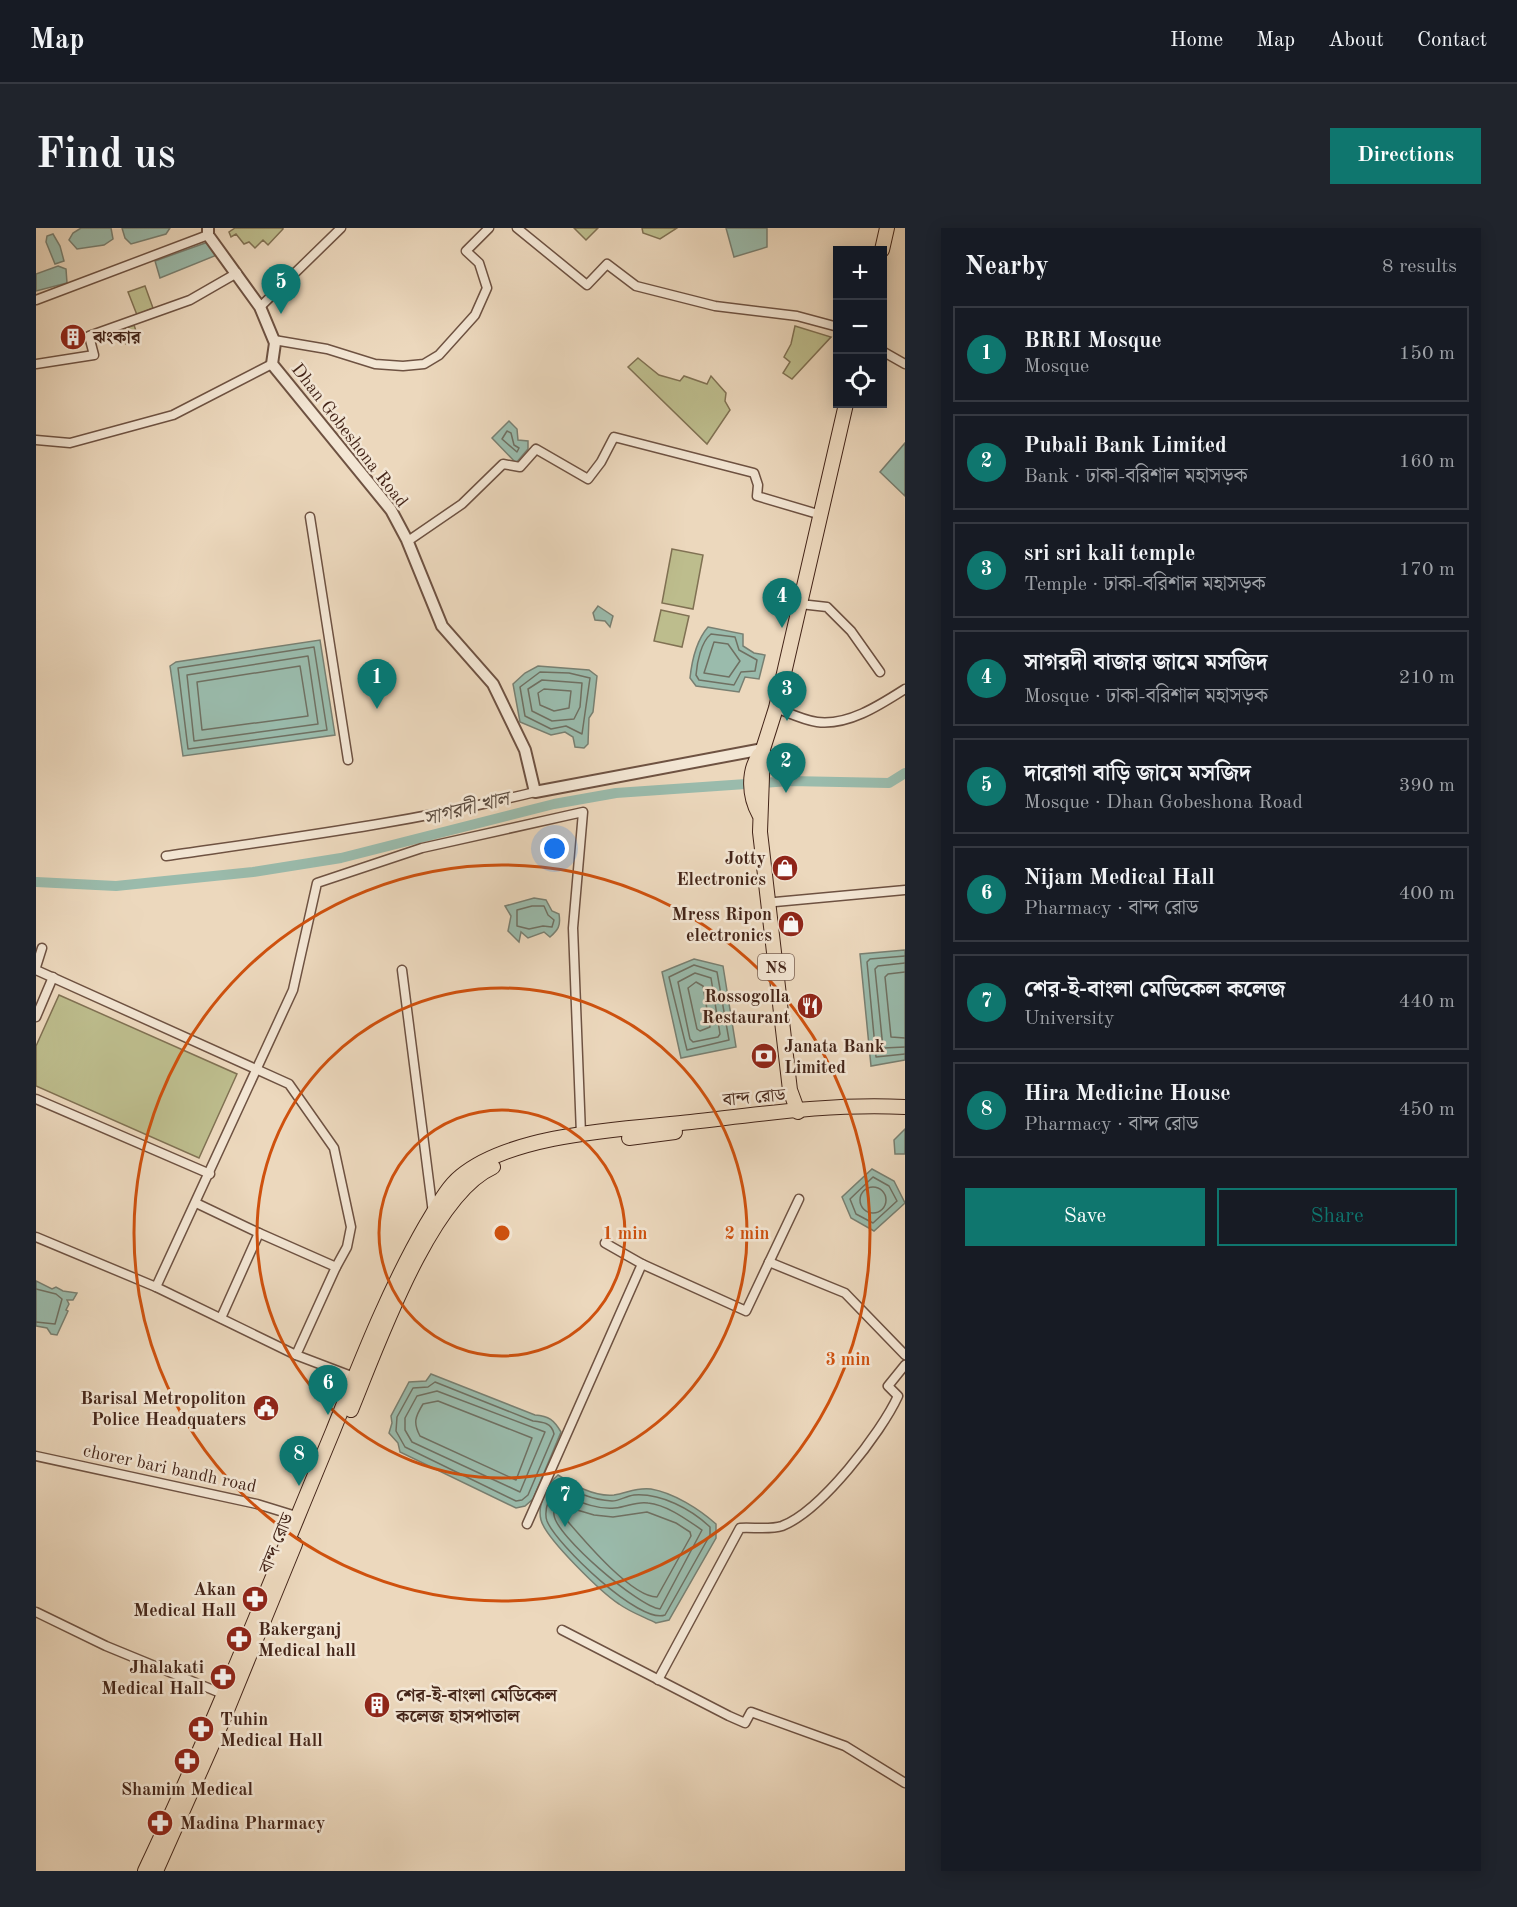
<!DOCTYPE html>
<meta charset="utf-8">
<style>
:root{--surface:#171b24;--page:#20242c;--text:#f1f3f6;--muted:#9ea1a6;--line:#363941;--accent:#0f766e}
body{margin:0;font-family:"Old Standard TT","Noto Serif Bengali",serif;background:var(--page);color:var(--text)}
.controls{position:absolute;right:18px;top:18px;display:grid;overflow:hidden;border-radius:0px;box-shadow:0 3px 15px #0003}
.controls button{width:54px;height:54px;display:grid;place-items:center;padding:0;border:0;border-bottom:2px solid var(--line);background:var(--surface);color:var(--text);font:30px sans-serif}
.you{position:absolute;left:519px;top:621px;width:21px;height:21px;margin:-15px;border:4px solid #fff;border-radius:50%;background:#1a73e8;box-shadow:0 0 0 9px #1a73e833}
.badge{display:grid;place-items:center;width:39px;height:39px;border-radius:50%;background:var(--accent);color:#fff;font-size:20px;font-weight:700}
.pin{position:absolute;translate:-50% -50px;filter:drop-shadow(0 2px 3px #0008)}
.pin::after{content:'';position:absolute;top:32px;width:21px;height:18px;background:inherit;clip-path:polygon(0 0,100% 0,50% 100%)}
.list{margin:0;padding:0;list-style:none}
h2{display:flex;justify-content:space-between;align-items:center;height:78px;margin:0;padding:0 24px;font-size:26px}
h2 small{font-size:20px;font-weight:400;color:var(--muted)}
.list li{display:grid;grid-template-columns:39px 1fr auto;gap:18px;align-items:center;box-sizing:border-box;height:96px;margin:0 12px 12px;padding:0 12px;border:2px solid var(--line);border-radius:0px}
.list b{display:block;font-size:22px;white-space:nowrap}
.list p{margin:0;font-size:20px;white-space:nowrap;color:var(--muted)}
.list em{font-size:20px;font-style:normal;color:var(--muted)}
.actions{display:flex;gap:12px;padding:18px 24px}
.actions a{flex:1;padding:14px 0;border:2px solid var(--accent);border-radius:0px;text-align:center;font-size:21px;color:var(--accent)}
.actions .main{background:var(--accent);color:#fff}
.icon{flex:none;width:33px;height:33px;fill:none;stroke:currentColor;stroke-width:2;stroke-linecap:round;stroke-linejoin:round}
.map{position:relative;flex:none;width:869px;height:1643px;overflow:hidden;border-radius:0px}
header{display:flex;align-items:center;gap:36px;box-sizing:border-box;height:84px;padding:0 30px;background:var(--surface);border-bottom:2px solid var(--line)}
header strong{font-size:28px}
nav{display:flex;gap:33px;margin-inline-start:auto;font-size:21px}
.intro{display:flex;align-items:center;justify-content:space-between;box-sizing:border-box;height:144px;padding:0 36px}
h1{margin:0;font-size:42px}
.button{padding:15px 27px;border-radius:0px;background:var(--accent);color:#fff;font-size:21px;font-weight:700}
main{display:flex;gap:36px;padding:0 36px}
aside{flex:1;background:var(--surface);border-radius:0px;box-shadow:0 3px 15px #0003}
.map>svg:first-child{display:block}
.green{fill:#bdbd8d;stroke:#807153;stroke-width:1.5}
.water{fill:#9abbac;stroke:#787f71;stroke-width:1.5}
.lines{fill:none;stroke-linecap:round;stroke-linejoin:round}
.shore{stroke:#6f7062;stroke-width:1.5}
.canal{stroke:#9abbac;stroke-width:10}
.minor-casing{stroke:#6e5242;stroke-width:11}
.tertiary-casing{stroke:#6e5242;stroke-width:14}
.trunk-casing{stroke:#442519;stroke-width:16}
.minor{stroke:#f3e6d4;stroke-width:8}
.tertiary{stroke:#f3e6d4;stroke-width:10}
.trunk{stroke:#ecd8bd;stroke-width:14}
.ring{fill:none;stroke:#cf510e;stroke-width:3}
.labels{text-anchor:middle;stroke-width:5;stroke-linejoin:round;paint-order:stroke}
.shield{fill:#f3e6d4;stroke:#785f51;stroke-width:1.5}
.shield-label{font-size:16px;font-weight:bold;fill:#442519}
.poi-label{font-size:18px;font-weight:bold;fill:#442519;stroke:#f3e6d4;text-anchor:start}
.street-label{font-size:18px;fill:#442519;stroke:#f3e6d4}
.water-label{font-size:20px;font-style:italic;fill:#5a4a3e;stroke:#f3e6d4}
.centre{fill:#cf510e;stroke:#f3e6d4;stroke-width:3}
.ring-label{font-size:18px;text-anchor:middle;font-weight:bold;fill:#cf510e;stroke:#f3e6d4;stroke-width:5;stroke-linejoin:round;paint-order:stroke}
</style>
<header>
<strong>Map</strong>
<nav><a>Home</a><a>Map</a><a>About</a><a>Contact</a></nav>
</header>
<div class="intro"><h1>Find us</h1><a class="button">Directions</a></div>
<main>
<div class="map">
<svg width="869" height="1643" viewBox="0 0 869 1643">
<rect width="100%" height="100%" fill="#ecd8bd"/>
<filter id="stains"><feTurbulence type="fractalNoise" baseFrequency=".00333" numOctaves="4"/><feColorMatrix values="0 0 0 0 .2 0 0 0 0 .09 0 0 0 0 .02 0 0 0 .5 -.17"/></filter>
<radialGradient id="worn" r=".72"><stop offset=".6" stop-color="#630" stop-opacity="0"/><stop offset="1" stop-color="#630" stop-opacity=".3"/></radialGradient>
<g class="green">
<path d="M199,0h48v1l-15,16 -5,-5 -8,8 -6,-6 -5,2 -8,-10 -5,3 -2,-5z"/>
<path d="M538,0h24l-12,12z"/>
<path d="M606,0h35l-17,11 -17,-6z"/>
<path d="M109,58l8,22 -16,7 -9,-23z"/>
<path d="M98,97l5,15 -13,4 -5,-14z"/>
<path d="M759,98l36,11 -39,42 -9,-6 7,-11 -6,-5 7,-13z"/>
<path d="M602,130l21,17 21,6 4,-5 23,8 4,-8 15,17 -1,8 5,9 -23,34 -79,-77z"/>
<path d="M636,321l31,6 -10,54 -31,-6z"/>
<path d="M625,382l28,6 -7,31 -28,-6z"/>
<path d="M23,767l178,79 -38,84 -163,-72v-40z"/>
</g>
<g class="water">
<path d="M45,0h30l2,11 -9,6 -27,4 -8,-9 4,-7z"/>
<path d="M86,0h48l-4,6 -35,10 -6,-6z"/>
<path d="M690,0h41v19l-33,10z"/>
<path d="M17,6l7,12 4,15 -9,3 -9,-22 1,-6z"/>
<path d="M172,14l9,13 -57,23 -5,-17z"/>
<path d="M22,38l8,3 1,14 -31,8v-17z"/>
<path d="M473,193l8,8 1,11 10,1v8l-12,14 -24,-25z"/>
<path d="M869,215v53l-25,-24z"/>
<path d="M562,378l15,10 -3,11 -5,-6 -10,-1 -2,-7z"/>
<path d="M672,399l35,7v12l11,7 11,2 -6,24 -14,-2 -6,15 -43,-6 -6,-8c2,-19 6,-37 18,-51z"/>
<path d="M284,412l15,95 -152,21 -13,-90 6,-4z"/>
<path d="M502,438l51,4 8,6 -4,36 -4,6 -1,26 -4,4 -9,-1 -2,-10 -8,-5 -14,3 -31,-13 -7,-38 12,-11z"/>
<path d="M498,670l12,2 6,11 7,3c2,12 -1,16 -9,23l-6,-5 -16,6 -7,-6 -2,10 -11,-11 3,-15 -6,-10z"/>
<path d="M869,722v110l-34,6 -11,-112z"/>
<path d="M658,731l29,7 13,81 -55,11 -19,-86z"/>
<path d="M869,901v25h-10l-1,-14z"/>
<path d="M836,941l22,12 11,22 -31,28 -23,-13 -9,-21z"/>
<path d="M0,1053l16,8 4,-2 7,4 14,2 -4,7h-6l2,4 -3,6 2,1 -11,24 -6,-1 -4,-6 -11,-2z"/>
<path d="M395,1146l104,41c14,1 19,5 26,17l-28,67 -8,7 -9,2 -116,-56 -2,-9 -9,-10 3,-10 -1,-7 18,-34 17,-1z"/>
<path d="M522,1247c16,10 36,22 56,20 13,-2 23,-8 37,-6 23,4 48,20 65,35v14l-47,82 -13,3c-12,-6 -26,-11 -37,-19 -17,-11 -73,-65 -78,-84 -4,-14 6,-36 17,-45z"/>
</g>
<g class="lines">
<g class="shore">
<path d="M471,203l4,2 3,12 5,3 -2,4 -15,-13z"/>
<path d="M675,406l24,3 4,13 18,10 -2,11 -14,1 -7,13 -35,-5 -3,-5c1,-13 5,-33 15,-41z"/>
<path d="M678,414l14,2 12,17 -11,16 -25,-4z"/>
<path d="M278,419l13,83 -139,19 -10,-81z"/>
<path d="M272,428l10,68 -124,17 -7,-66z"/>
<path d="M264,438l8,50 -106,14 -5,-48z"/>
<path d="M504,444l29,1 21,5 -8,56 -16,-8 -15,3 -26,-13 -5,-29z"/>
<path d="M506,452l40,3 -2,24 -6,12 -22,2 -20,-10 -4,-22z"/>
<path d="M508,461l27,2 -2,17 -15,3 -14,-6 -2,-12z"/>
<path d="M496,678h12l4,9 6,5 -2,7 -9,-1 -14,3 -12,-3v-16z"/>
<path d="M869,728l-35,3 -3,3 9,95 29,-3"/>
<path d="M869,735l-27,3 -3,3 8,79 22,-1"/>
<path d="M658,737l23,7 12,68 -42,10 -18,-73z"/>
<path d="M869,744l-17,2 -3,3 6,60 14,1"/>
<path d="M659,745l16,5 9,56 -2,3 -25,5 -3,-3 -12,-57z"/>
<path d="M660,754l7,4 7,41 -10,4 -3,-2 -9,-41z"/>
<path d="M837,949l16,9 8,15 -24,22 -17,-9 -6,-15z"/>
<circle cx="837" cy="972" r="13"/>
<path d="M0,1061l20,5 6,5 -7,25 -19,-2"/>
<path d="M399,1154l98,39c10,1 19,2 21,13l-26,61 -6,5 -6,1 -111,-54 -9,-16 1,-14 16,-29 15,-1z"/>
<path d="M401,1163l108,41 -25,60 -108,-50 -7,-12v-12l12,-22z"/>
<path d="M402,1173l94,37 -16,42 -96,-44c-7,-13 -5,-19 3,-32z"/>
<path d="M523,1255c17,9 32,17 53,18 7,0 14,-5 22,-6 27,-2 57,14 76,32v8l-45,80c-25,10 -109,-71 -118,-94 -4,-11 4,-31 12,-38z"/>
<path d="M525,1266c17,7 35,16 54,14 12,-1 21,-7 33,-5 19,2 38,16 54,27l-42,79c-21,-2 -104,-73 -106,-94 -1,-6 3,-17 7,-21z"/>
<path d="M531,1279l27,8 19,2 34,-5 29,11 14,9 1,4 -34,61c-26,0 -75,-59 -93,-80l-1,-4z"/>
</g>
<path class="canal" d="M0,654l80,4 137,-14 88,-14 213,-54 62,-11 174,-12 99,2 16,-10"/>
<defs>
<g id="minor">
<path d="M481,0l70,57 20,-21 29,22 79,20 82,10 41,11"/>
<path d="M0,72l172,-65"/>
<path d="M224,79l81,-79"/>
<path d="M238,112l53,9 48,15 28,2 21,-2 15,-9 36,-40 12,-27 -8,-25 -13,-12 23,-23"/>
<path d="M846,123l23,13"/>
<path d="M0,136l58,-9 -5,-19 101,-36 47,-27"/>
<path d="M0,212l34,3 103,-28 99,-51"/>
<path d="M274,289l38,243"/>
<path d="M372,313l54,-37 41,-40 17,3 16,-18 52,30 13,-17 13,-25 140,36 4,12 -1,11 64,19"/>
<path d="M764,376l27,3 24,24 29,41"/>
<path d="M740,480c13,5 27,12 41,14 31,4 63,-17 88,-33"/>
<path d="M130,628c124,-18 248,-34 369,-64"/>
<path d="M739,674l130,-12"/>
<path d="M0,739l6,-19"/>
<path d="M0,742l253,114 45,64 17,79 -4,20 -11,20"/>
<path d="M366,742l31,243"/>
<path d="M0,789l17,-40"/>
<path d="M0,871l174,75"/>
<path d="M160,975l63,30"/>
<path d="M0,1009l120,50"/>
<path d="M569,1015l37,21 104,47 53,-112"/>
<path d="M733,1034l76,31 60,62"/>
<path d="M185,1090l38,-85 77,34 -40,88 63,24"/>
<path d="M260,1127l-140,-68 137,-297 24,-107 105,-35 161,-36 -10,116 8,206"/>
<path d="M0,1228l221,48 39,12"/>
<path d="M491,1296l115,-260"/>
<path d="M0,1384l70,34 117,48"/>
<path d="M526,1402l167,86 16,7 6,-11 94,34 60,37"/>
<path d="M622,1452l82,-152c12,-1 30,2 42,-2 39,-15 99,-93 116,-130l-10,-10 17,-21"/>
</g>
<path id="tertiary" d="M172,0v7l52,72 15,36 -3,21 119,146 16,30 35,86 51,58 32,66 10,42 228,-43"/>
<g id="trunk">
<path d="M846,22l5,-22"/>
<path d="M723,586c-10,-18 -11,-42 0,-59"/>
<path d="M762,884l-8,-22 -30,-258 3,-83 13,-41 70,-304"/>
<path d="M593,910l46,-6"/>
<path d="M315,1182c26,-63 79,-215 142,-243"/>
<path d="M109,1643c68,-144 127,-293 188,-440 28,-70 55,-140 93,-206 10,-16 20,-37 35,-49 52,-43 165,-47 230,-54 70,-8 143,-19 214,-15"/>
<path d="M120,1643l67,-151 72,-176"/>
</g>
</defs>
<use href="#minor" class="minor-casing"/>
<use href="#tertiary" class="tertiary-casing"/>
<use href="#trunk" class="trunk-casing"/>
<use href="#minor" class="minor"/>
<use href="#tertiary" class="tertiary"/>
<use href="#trunk" class="trunk"/>
</g>
<g class="ring">
<circle cx="466" cy="1005" r="123"/>
<circle cx="466" cy="1005" r="245"/>
<circle cx="466" cy="1005" r="368"/>
</g>
<defs>
<symbol id="building-disc" viewBox="-11 -11 22 22"><circle r="9.5" fill="#8f2418" stroke="#f3e6d4"/><path d="M-4-6H4V6H1V3H-1V6H-4ZM-2.5-4.3h1.7v1.8h-1.7ZM.8-4.3h1.7v1.8H.8ZM-2.5-1h1.7V.8h-1.7ZM.8-1h1.7V.8H.8Z" fill="#fff"/></symbol>
<symbol id="shop-disc" viewBox="-11 -11 22 22"><circle r="9.5" fill="#8f2418" stroke="#f3e6d4"/><path d="M-5-2.5h2.3a2.7 3.5 0 0 1 5.4 0H5L5.5 6h-11ZM-1.5-2.5h3a1.5 2.3 0 0 0-3 0Z" fill="#fff"/></symbol>
<symbol id="restaurant-disc" viewBox="-11 -11 22 22"><circle r="9.5" fill="#8f2418" stroke="#f3e6d4"/><path d="M-5-6h1v4h1v-4h1v4h1v-4h1v5L-1.5 .5V6h-2V.5L-5-1ZM5-6V6H3V1.5H1.5Q1.5-4 5-6Z" fill="#fff"/></symbol>
<symbol id="bank-disc" viewBox="-11 -11 22 22"><circle r="9.5" fill="#8f2418" stroke="#f3e6d4"/><path d="M-6-4H6V4H-6ZM0-2.3a2.3 2.3 0 1 0 0 4.6a2.3 2.3 0 1 0 0-4.6Z" fill="#fff"/></symbol>
<symbol id="civic-disc" viewBox="-11 -11 22 22"><circle r="9.5" fill="#8f2418" stroke="#f3e6d4"/><path d="M-.6-6.5H3V-4.5H.6V-3L4-1V1h2V6H-6V1h2V-1L-.6-3ZM-1.2 2.5V6h2.4V2.5Z" fill="#fff"/></symbol>
<symbol id="pharmacy-disc" viewBox="-11 -11 22 22"><circle r="9.5" fill="#8f2418" stroke="#f3e6d4"/><path d="M-2-6h4v4h4v4h-4v4h-4v-4h-4v-4h4Z" fill="#fff"/></symbol>
</defs>
<g fill-rule="evenodd">
<use href="#building-disc" x="22" y="94" width="30" height="30"/>
<use href="#shop-disc" x="734" y="625" width="30" height="30"/>
<use href="#shop-disc" x="740" y="681" width="30" height="30"/>
<use href="#restaurant-disc" x="759" y="763" width="30" height="30"/>
<use href="#bank-disc" x="713" y="813" width="30" height="30"/>
<use href="#civic-disc" x="215" y="1165" width="30" height="30"/>
<use href="#pharmacy-disc" x="204" y="1356" width="30" height="30"/>
<use href="#pharmacy-disc" x="188" y="1396" width="30" height="30"/>
<use href="#pharmacy-disc" x="172" y="1434" width="30" height="30"/>
<use href="#building-disc" x="326" y="1462" width="30" height="30"/>
<use href="#pharmacy-disc" x="150" y="1486" width="30" height="30"/>
<use href="#pharmacy-disc" x="136" y="1518" width="30" height="30"/>
<use href="#pharmacy-disc" x="109" y="1580" width="30" height="30"/>
</g>
<g class="labels">
<rect class="shield" x="722" y="726" width="36" height="26" rx="4.5"/>
<g class="shield-label">
<text x="740" y="745">N8</text>
</g>
<g class="poi-label">
<text x="57" y="115">ঝংকার</text>
<text x="730" y="636" text-anchor="end">Jotty<tspan x="730" dy="21">Electronics</tspan></text>
<text x="736" y="692" text-anchor="end">Mress Ripon<tspan x="736" dy="21">electronics</tspan></text>
<text x="754" y="774" text-anchor="end">Rossogolla<tspan x="754" dy="21">Restaurant</tspan></text>
<text x="748" y="824">Janata Bank<tspan x="748" dy="21">Limited</tspan></text>
<text x="210" y="1176" text-anchor="end">Barisal Metropoliton<tspan x="210" dy="21">Police Headquaters</tspan></text>
<text x="200" y="1367" text-anchor="end">Akan<tspan x="200" dy="21">Medical Hall</tspan></text>
<text x="222" y="1407">Bakerganj<tspan x="222" dy="21">Medical hall</tspan></text>
<text x="168" y="1445" text-anchor="end">Jhalakati<tspan x="168" dy="21">Medical Hall</tspan></text>
<text x="360" y="1473">শের-ই-বাংলা মেডিকেল<tspan x="360" dy="21">কলেজ হাসপাতাল</tspan></text>
<text x="184" y="1497">Tuhin<tspan x="184" dy="21">Medical Hall</tspan></text>
<text x="151" y="1567" text-anchor="middle">Shamim Medical</text>
<text x="144" y="1601">Madina Pharmacy</text>
</g>
<g class="street-label">
<text transform="translate(314 207) rotate(52)" y="6">Dhan Gobeshona Road</text>
<text transform="translate(718 869) rotate(-5)" y="6">বান্দ রোড</text>
<text transform="translate(134 1240) rotate(12)" y="6">chorer bari bandh road</text>
<text transform="translate(240 1315) rotate(-68)" y="6">বান্দ রোড</text>
</g>
<g class="water-label">
<text transform="translate(430 580) rotate(-14)" y="7">সাগরদী খাল</text>
</g>
</g>
<circle cx="466" cy="1005" r="9" class="centre"/>
<g class="ring-label">
<text x="589" y="1011">1 min</text>
<text x="711" y="1011">2 min</text>
<text x="812" y="1137">3 min</text>
</g>
<rect width="100%" height="100%" filter="url(#stains)"/>
<rect width="100%" height="100%" fill="url(#worn)"/>
</svg>
<div class="controls">
<button>+</button>
<button>−</button>
<button><svg class="icon" aria-label="locate" viewBox="0 0 24 24"><circle cx="12" cy="12" r="6"/><path d="M12 2v4M12 18v4M2 12h4M18 12h4"/></svg></button>
</div>
<div class="you"></div>
<div class="pin badge" style="left:341px;top:481px">1</div>
<div class="pin badge" style="left:750px;top:565px">2</div>
<div class="pin badge" style="left:751px;top:493px">3</div>
<div class="pin badge" style="left:746px;top:400px">4</div>
<div class="pin badge" style="left:245px;top:86px">5</div>
<div class="pin badge" style="left:292px;top:1187px">6</div>
<div class="pin badge" style="left:529px;top:1299px">7</div>
<div class="pin badge" style="left:263px;top:1258px">8</div>
</div>
<aside>
<h2>Nearby<small>8 results</small></h2>
<ul class="list">
<li><span class="badge">1</span><div><b>BRRI Mosque</b><p>Mosque</p></div><em>150 m</em></li>
<li><span class="badge">2</span><div><b>Pubali Bank Limited</b><p>Bank · ঢাকা-বরিশাল মহাসড়ক</p></div><em>160 m</em></li>
<li><span class="badge">3</span><div><b>sri sri kali temple</b><p>Temple · ঢাকা-বরিশাল মহাসড়ক</p></div><em>170 m</em></li>
<li><span class="badge">4</span><div><b>সাগরদী বাজার জামে মসজিদ</b><p>Mosque · ঢাকা-বরিশাল মহাসড়ক</p></div><em>210 m</em></li>
<li><span class="badge">5</span><div><b>দারোগা বাড়ি জামে মসজিদ</b><p>Mosque · Dhan Gobeshona Road</p></div><em>390 m</em></li>
<li><span class="badge">6</span><div><b>Nijam Medical Hall</b><p>Pharmacy · বান্দ রোড</p></div><em>400 m</em></li>
<li><span class="badge">7</span><div><b>শের-ই-বাংলা মেডিকেল কলেজ</b><p>University</p></div><em>440 m</em></li>
<li><span class="badge">8</span><div><b>Hira Medicine House</b><p>Pharmacy · বান্দ রোড</p></div><em>450 m</em></li>
</ul>
<div class="actions"><a class="main">Save</a><a>Share</a></div>
</aside>
</main>
